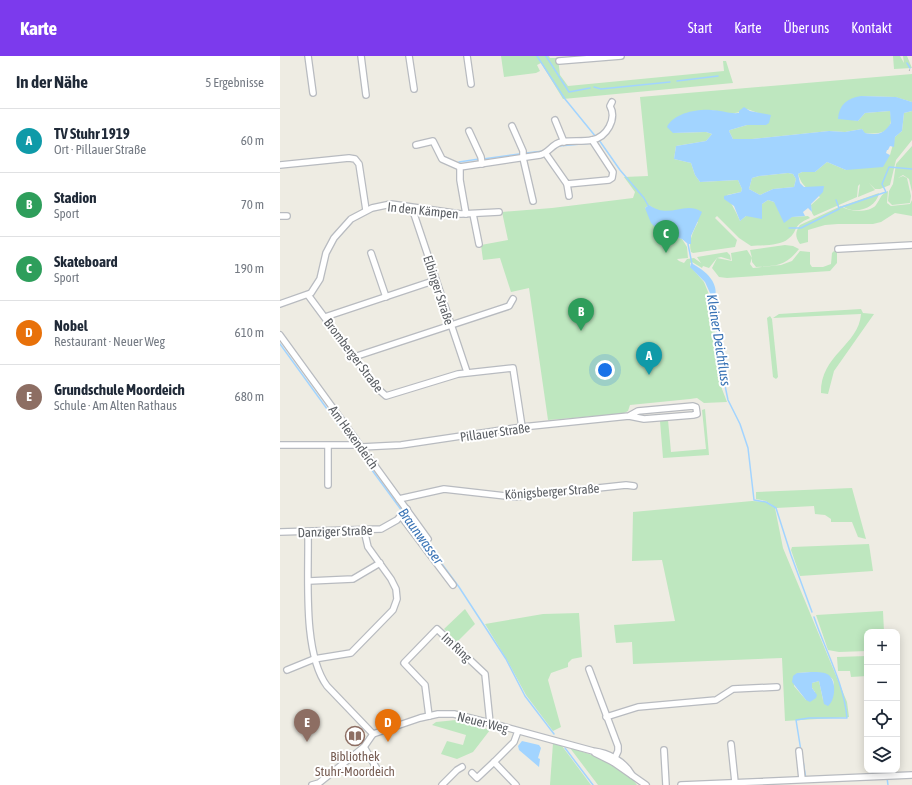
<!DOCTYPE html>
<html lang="de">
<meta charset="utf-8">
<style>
:root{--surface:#fff;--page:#f2f2f3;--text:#1f2937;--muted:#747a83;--line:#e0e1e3;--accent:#7c3aed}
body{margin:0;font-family:"Asap Condensed",sans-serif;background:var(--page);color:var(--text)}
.controls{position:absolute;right:12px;bottom:12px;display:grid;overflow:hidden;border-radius:8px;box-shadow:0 2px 10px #0003}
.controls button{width:36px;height:36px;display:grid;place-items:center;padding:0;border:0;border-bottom:1px solid var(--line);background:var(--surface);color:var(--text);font:20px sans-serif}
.you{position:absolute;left:325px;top:314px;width:14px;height:14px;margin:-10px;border:3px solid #fff;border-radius:50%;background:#1a73e8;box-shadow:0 0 0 6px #1a73e833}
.badge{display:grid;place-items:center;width:26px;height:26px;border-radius:50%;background:var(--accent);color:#fff;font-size:13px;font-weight:700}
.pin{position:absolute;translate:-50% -33px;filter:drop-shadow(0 1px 2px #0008)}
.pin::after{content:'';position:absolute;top:21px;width:14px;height:12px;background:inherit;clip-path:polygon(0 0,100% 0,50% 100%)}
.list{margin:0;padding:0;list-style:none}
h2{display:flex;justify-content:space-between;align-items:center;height:52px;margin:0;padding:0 16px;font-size:17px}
h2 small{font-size:13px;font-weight:400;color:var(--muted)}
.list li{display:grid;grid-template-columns:26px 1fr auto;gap:12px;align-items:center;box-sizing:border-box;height:64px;padding:0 16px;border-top:1px solid var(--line)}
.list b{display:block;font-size:15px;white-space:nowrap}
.list p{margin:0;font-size:13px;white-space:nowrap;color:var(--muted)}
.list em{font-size:13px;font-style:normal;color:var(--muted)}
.icon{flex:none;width:22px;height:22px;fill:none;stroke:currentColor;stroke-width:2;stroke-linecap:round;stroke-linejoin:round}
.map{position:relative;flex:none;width:632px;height:729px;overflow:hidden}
header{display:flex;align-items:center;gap:24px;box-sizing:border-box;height:56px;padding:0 20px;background:var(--accent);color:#fff}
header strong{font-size:19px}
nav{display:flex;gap:22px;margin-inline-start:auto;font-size:14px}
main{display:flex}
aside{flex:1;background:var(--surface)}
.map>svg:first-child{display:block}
.green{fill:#bee7bf;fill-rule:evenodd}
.water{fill:#a2d4ff;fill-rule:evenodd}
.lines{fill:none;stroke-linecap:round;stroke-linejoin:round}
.stream{stroke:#a2d4ff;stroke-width:1.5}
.minor-casing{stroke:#b8bbc0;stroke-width:8}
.minor{stroke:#fff;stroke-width:5.5}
.rail{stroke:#b4b5b5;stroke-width:1.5;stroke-dasharray:1 5;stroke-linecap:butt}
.labels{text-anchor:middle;stroke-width:4;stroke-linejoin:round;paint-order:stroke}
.street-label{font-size:13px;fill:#5b5f64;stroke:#fff}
.education-label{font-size:13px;fill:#785e54;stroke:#fff}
.water-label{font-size:14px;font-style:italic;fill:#3a74b6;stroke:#fff}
</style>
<header>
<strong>Karte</strong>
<nav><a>Start</a><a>Karte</a><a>Über uns</a><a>Kontakt</a></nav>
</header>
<main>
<aside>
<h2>In der Nähe<small>5 Ergebnisse</small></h2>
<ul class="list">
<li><span class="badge" style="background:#0f9aa8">A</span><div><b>TV Stuhr 1919</b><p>Ort · Pillauer Straße</p></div><em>60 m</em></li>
<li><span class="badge" style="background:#2e9e5b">B</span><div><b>Stadion</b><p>Sport</p></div><em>70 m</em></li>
<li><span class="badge" style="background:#2e9e5b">C</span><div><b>Skateboard</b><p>Sport</p></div><em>190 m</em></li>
<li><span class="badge" style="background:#e8710a">D</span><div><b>Nobel</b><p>Restaurant · Neuer Weg</p></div><em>610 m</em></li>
<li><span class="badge" style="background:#8d6e63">E</span><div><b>Grundschule Moordeich</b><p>Schule · Am Alten Rathaus</p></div><em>680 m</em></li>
</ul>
</aside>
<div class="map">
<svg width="632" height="729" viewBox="0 0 632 729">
<rect width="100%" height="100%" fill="#eeece3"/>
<g class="green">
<path d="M221,0h48l1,2h8l2,17 8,11 156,-15 -1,-10h3l7,22 -170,16 -22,-36 -4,2 3,6 -4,2 -32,4z"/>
<path d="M613,0h7l4,7 -1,-7h4l5,12 -18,1z"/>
<path d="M632,18v28l-17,-5 -34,-1 -8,24 5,1 7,-8 25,-2c5,21 -8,24 -26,22l-2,-4 -17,3 -16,-1 -77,8h-19l-4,-8 1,-1 17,-5h19l-8,-12 -11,-4c-12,7 -23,4 -35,1l-39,23 33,-1 6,2 -6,7 -30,5 -2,13 17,4 4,12 5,7 38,-2 4,9 -1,3 -14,3c4,9 9,16 13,26l6,-5 16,-2v-10l6,-4 6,2 18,15 16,-1 2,2c-19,8 -11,13 -22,21 -8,7 -26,6 -37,7l-12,-8 -22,-22 -2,2 22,22 -2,7 -42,6 -2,-1c-3,-11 2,-20 7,-30l-41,-11 -8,-6 -4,3 18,26 19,5 5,8 1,11 -11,1 2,2 5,2 3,-4 7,-1 7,5 -4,-6 30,-5 3,3 1,5 -10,-3 -4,1 -8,10 -6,-2 -1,2 -10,-6 -2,1v3l14,16 8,20 10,87 5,13 -23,1 -7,-5 -7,1 -60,6 -2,6 -6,3 -74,6 -19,-132 -18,4 -11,-34 -17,2 -2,-15 27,-5 -6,-28 50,-4 81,-10 2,-6 -11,-15 24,-1 -8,-79z"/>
<path d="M632,55v29l-16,20 -6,25 -10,4h-5l-6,-6 6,7 -17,7 2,-13 -2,2 -1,11 -43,19 -2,-3 -1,-8 9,-8c-12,-8 -17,-9 -22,-23l4,-2h13l12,-10 19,8 44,-15 5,-18 7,-6 2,-18z"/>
<path d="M632,90v46l-3,-13 -6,-4 -5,3 5,-2 4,2 4,18 -1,7 -18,2 -4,-4 1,-10 4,-7 3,-20z"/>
<path d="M508,117l5,1 3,5 -2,8 -21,2 -13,6 -11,-6 3,-11 7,-2z"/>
<path d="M608,135l-1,12 4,3 19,-2 2,-4v16l-17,-3 -14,9 -8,2h-35l-13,1 -17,5v12l-8,2c-5,-7 -5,-12 0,-19l41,-19c7,6 29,7 35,-1 5,-7 4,-10 12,-14z"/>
<path d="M599,137c-3,16 -25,22 -37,13z"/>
<path d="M505,189l8,1 6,3c-13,17 -23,17 -43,18l-4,-5v-4l-2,6 3,4 28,-3 11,-4 8,-10 10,1v12l2,3h11l8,-3 1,-11 2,-2 3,1v11l-7,8 -103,7 -8,-1 -7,-9 5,-10 15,3 -1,-8 16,-3 5,8 -2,-8z"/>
<path d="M581,253l2,4 11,1 -40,57 -6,23 -7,-1c-1,-38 38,-48 40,-79l-88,4 6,-4z"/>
<path d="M490,260l2,3 6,58 -2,2 -3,-2 -6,-59z"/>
<path d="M425,353l4,46 -46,3 -3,-37 8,-1 3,32 35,-3 -4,-39z"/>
<path d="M572,432l14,51 -8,-2 -6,-15h-21v-3l-6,-4 -10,-1 -1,-8 -38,2 -10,-7 -10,-2v-7z"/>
<path d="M472,445l14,1 9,6 8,40 64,154 2,15 -64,4 -3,-63 -149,6 -1,-22 -16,1 -2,-18 61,-4 -13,-61 -30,1 1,-49zM531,616c25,2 30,10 12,28l-4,-19 -7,2v5l3,4 -9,8 -12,-14 3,-13z"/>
<path d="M589,488l4,27 -73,5 -9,-26 1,-3z"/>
<path d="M185,553l10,15 -18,18 -13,-13z"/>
<path d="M603,555l1,21h-17v19l-28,1 -11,-2 -12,-35z"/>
<path d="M299,557l3,44 -10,2 -4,4v4l-17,6 -3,7 13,47 -8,4 -27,-36 -19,-35 -22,-36 58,-10z"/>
<path d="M587,600v20l-16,1 -1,-6h-12l-1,-14z"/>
<path d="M176,664l34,10 -17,22 -16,7 -16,-5 6,-13 16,4 3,-10 -34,-10 4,-3z"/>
<path d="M273,687l9,3 29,39h-41z"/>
<path d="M290,692c24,7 51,15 67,37h-39z"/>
</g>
<g class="water">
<path d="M581,40l35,1 16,5v9l-8,2 -2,18 -7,6 -1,10 -4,-1 -2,4h-1l-1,3 4,2 -7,12 -37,3 -19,-8 -12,10h-13l-4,2 2,9 4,4 20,-1 -1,6 -12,12 1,8 -4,-4 -5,4 2,4 -13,1 -8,6 -10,-21 -6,-2 -6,4v15l-16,-3 -6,5 -6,-15 -10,-7v-3l17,-4 1,-3 -4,-9 -38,2 -5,-7 -4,-12 -17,-4 2,-13 30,-5 6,-7 -6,-2 -33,1 -6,-6c7,-14 30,-18 44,-17 10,0 18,4 28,3v-2l5,-4 6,4 21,4 -2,8 -3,2h-19l-17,5 -1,1 4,8h19l77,-8 16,1 17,-3 3,4c12,2 18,2 26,-10l-1,-12 -25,2 -7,8 -20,-2c1,-14 9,-21 23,-23zM508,117l5,1 3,5 -2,8 -21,2 -13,6 -11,-6 3,-11 7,-2z"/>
<path d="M369,149c21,15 35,-5 53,7l-11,24v8h-3l-6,-5 -19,-5 -6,-5 -6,-6 -6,-15z"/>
<path d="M411,207c15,8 30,20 23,39l-9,-20 -15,-15z"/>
<path d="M531,616c5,0 12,0 16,2 10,5 9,26 1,32l-4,-2 -5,-23 -7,2v5l5,7 -1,3 -6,4 -4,-2 -14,-18 1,-6 4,-3z"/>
<path d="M242,685l17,4 2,3 -3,10 2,1 -1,8 -20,-17 -1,-4z"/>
</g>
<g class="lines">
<g class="stream">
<path d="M257,0l28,43 31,38"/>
<path d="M266,0l23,36 21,-4"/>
<path d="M627,7l3,5"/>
<path d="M397,25l41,-5"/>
<path d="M314,31l7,2 69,-7"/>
<path d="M319,84l21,30 24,28 5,9"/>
<path d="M273,93l6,-3 34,-3"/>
<path d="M246,97l18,-2"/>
<path d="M203,103l36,-5"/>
<path d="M179,106l20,-3"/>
<path d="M556,144l3,8 47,-16 -4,-8 7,-17 23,2"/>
<path d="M509,172h12l38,-19"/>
<path d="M408,188l4,20"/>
<path d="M433,244l10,76 5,24 12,24 8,24 6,52 12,2 10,6 15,47 21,57"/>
<path d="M0,288l71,98"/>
<path d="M75,391l47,64"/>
<path d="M125,458l54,73 47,72 19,37 29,38"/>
<path d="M285,692l28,37"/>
<path d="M521,695l-5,-31 13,-2h38c-3,-35 -22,-68 -33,-101"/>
<path d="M523,705l3,18"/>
<path d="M607,722l1,7"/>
</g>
<defs>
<g id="minor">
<path d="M28,0l5,37"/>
<path d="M81,0l5,39"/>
<path d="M129,0l5,33"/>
<path d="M187,0l4,28"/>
<path d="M279,5l62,-5"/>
<path d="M275,64l9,22"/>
<path d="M232,70l11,25v7l10,43"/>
<path d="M189,75l12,26 1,7"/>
<path d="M136,89l17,-4 9,18 18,8"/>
<path d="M266,98l21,30 42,-4 3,-2 1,-6 -21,-32"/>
<path d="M0,109l69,-7 6,1 4,5 7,46"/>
<path d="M287,128l2,12"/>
<path d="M132,152l55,164"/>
<path d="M186,158l-6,-34v-13l80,-12c9,-2 12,-11 21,-13 10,-2 21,0 31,-2 15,-3 25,-21 18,-34l2,-4"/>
<path d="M193,158l6,30"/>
<path d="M0,160h7"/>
<path d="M558,193l74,-4"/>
<path d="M91,197l15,44"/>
<path d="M28,239l68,92 10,9 72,-22 55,-6 9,59"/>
<path d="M0,248l31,-11 9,-14 6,-26 8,-15 17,-19 21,-11 19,-4 70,10 38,-2"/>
<path d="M45,261l111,-37"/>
<path d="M0,279l148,204"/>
<path d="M74,301l155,-51 4,-7"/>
<path d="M0,389h79"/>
<path d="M48,390v39"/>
<path d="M81,391l40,-2 121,-18 107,-11 15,3 49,-4 4,-1 -1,-7 -3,-1 -55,5 -9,5"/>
<path d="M119,443l45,-10 70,8 112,-12 8,1"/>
<path d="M121,460l52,69"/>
<path d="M0,476l101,-3 16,-9 10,-11"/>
<path d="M28,476c1,43 -6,120 19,154l46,48"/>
<path d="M29,525l44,-2 27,-16"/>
<path d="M309,613l29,77v5l-5,11"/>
<path d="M7,614l27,-11 37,-6 42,-43 4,-11 -1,-10 -5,-10 -23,-32 -4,-17"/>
<path d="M149,660l-4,-31 -21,-22 33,-34 48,45 5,49"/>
<path d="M326,661l32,-10 78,-7 17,-11 44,-2"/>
<path d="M451,688l4,38"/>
<path d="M84,691l16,27"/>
<path d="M384,694l2,35"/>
<path d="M519,695l3,28"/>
<path d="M315,697l18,9 33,23"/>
<path d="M192,717l5,5 17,-16"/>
<path d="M32,729l7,-2 45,-36 9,-13 47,-16 18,-4h16l36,9 103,28c16,2 31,10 39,24"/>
<path d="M162,729l15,-15 5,-3"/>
<path d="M236,729l-22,-23 20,-20 4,-11"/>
<path d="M401,729l231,-10"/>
</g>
</defs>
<use href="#minor" class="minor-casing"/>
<use href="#minor" class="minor"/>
<path class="rail" d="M629,14l3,1"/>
</g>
<defs>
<symbol id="library-ring" viewBox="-11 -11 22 22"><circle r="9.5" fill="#fff" stroke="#8d6e63" stroke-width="1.5"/><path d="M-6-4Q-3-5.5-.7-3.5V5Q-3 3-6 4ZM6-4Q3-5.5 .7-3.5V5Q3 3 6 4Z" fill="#8d6e63"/></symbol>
</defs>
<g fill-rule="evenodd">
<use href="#library-ring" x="64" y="669" width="22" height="22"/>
</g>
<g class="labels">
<g class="street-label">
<text transform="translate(143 154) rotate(6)" y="5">In den Kämpen</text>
<text transform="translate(159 234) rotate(72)" y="5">Elbinger Straße</text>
<text transform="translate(74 299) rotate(53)" y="5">Bromberger Straße</text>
<text transform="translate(215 376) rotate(-8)" y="5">Pillauer Straße</text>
<text transform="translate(74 381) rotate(54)" y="5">Am Hexendeich</text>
<text transform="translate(272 435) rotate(-4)" y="5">Königsberger Straße</text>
<text transform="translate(55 475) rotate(-2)" y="5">Danziger Straße</text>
<text transform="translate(177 591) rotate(43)" y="5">Im Ring</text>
<text transform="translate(203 666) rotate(14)" y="5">Neuer Weg</text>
</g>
<g class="education-label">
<text x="75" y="705">Bibliothek<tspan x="75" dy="15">Stuhr-Moordeich</tspan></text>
</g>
<g class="water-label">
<text transform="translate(439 284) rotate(81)" y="5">Kleiner Deichfluss</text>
<text transform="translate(141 480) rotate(54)" y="5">Braunwasser</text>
</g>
</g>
</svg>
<div class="controls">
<button>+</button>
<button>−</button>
<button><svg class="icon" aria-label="locate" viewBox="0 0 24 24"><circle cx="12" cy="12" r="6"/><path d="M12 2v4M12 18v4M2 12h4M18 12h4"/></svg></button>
<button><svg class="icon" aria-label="layers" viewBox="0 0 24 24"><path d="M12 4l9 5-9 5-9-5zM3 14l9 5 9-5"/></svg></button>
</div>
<div class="you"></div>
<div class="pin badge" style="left:369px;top:319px;background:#0f9aa8">A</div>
<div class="pin badge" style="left:301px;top:275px;background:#2e9e5b">B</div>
<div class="pin badge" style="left:386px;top:197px;background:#2e9e5b">C</div>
<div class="pin badge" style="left:108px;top:686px;background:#e8710a">D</div>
<div class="pin badge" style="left:27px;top:686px;background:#8d6e63">E</div>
</div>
</main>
